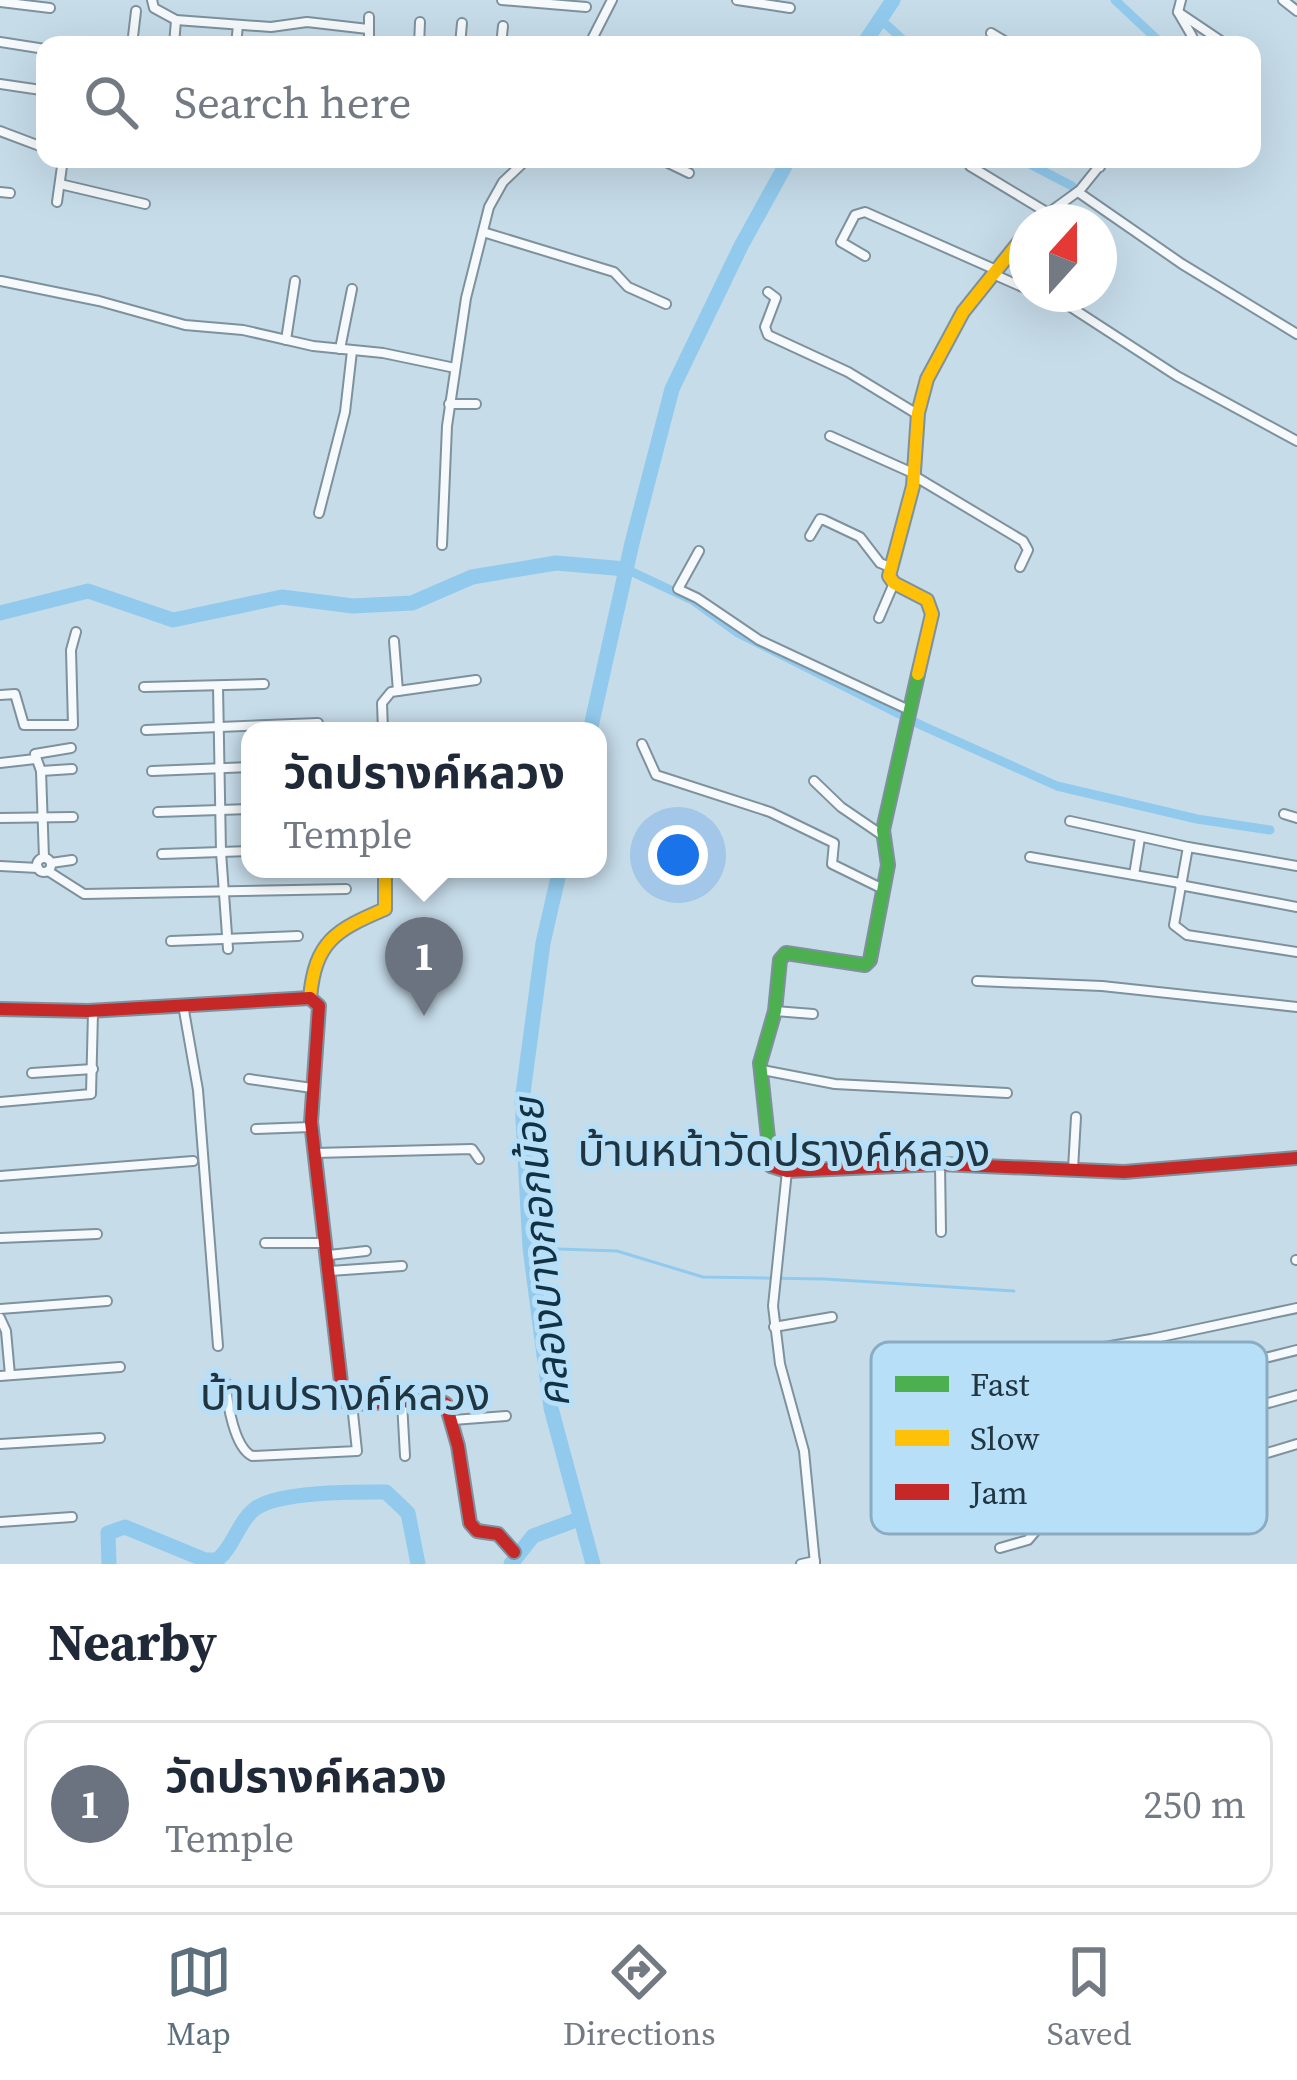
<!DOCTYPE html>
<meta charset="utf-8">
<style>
:root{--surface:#fff;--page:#f2f2f3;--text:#1f2937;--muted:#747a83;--line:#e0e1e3;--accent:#5b6f7c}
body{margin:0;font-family:"Source Serif 4","Noto Sans Thai",serif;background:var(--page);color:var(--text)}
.compass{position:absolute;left:1009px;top:204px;width:108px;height:108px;border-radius:50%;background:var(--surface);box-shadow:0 12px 48px #0002;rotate:21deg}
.you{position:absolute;left:678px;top:855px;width:42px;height:42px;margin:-30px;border:9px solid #fff;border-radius:50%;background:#1a73e8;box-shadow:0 0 0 18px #1a73e833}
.badge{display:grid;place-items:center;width:78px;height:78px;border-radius:50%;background:var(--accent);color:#fff;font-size:39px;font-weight:700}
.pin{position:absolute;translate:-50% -99px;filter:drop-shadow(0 3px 6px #0008)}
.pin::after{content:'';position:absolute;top:63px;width:42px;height:36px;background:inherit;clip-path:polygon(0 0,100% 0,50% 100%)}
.popup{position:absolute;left:241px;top:722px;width:366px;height:156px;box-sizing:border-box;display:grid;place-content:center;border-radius:24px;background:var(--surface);filter:drop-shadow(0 3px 9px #0005);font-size:39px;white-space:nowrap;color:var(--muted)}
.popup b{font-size:45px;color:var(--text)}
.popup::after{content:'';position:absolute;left:50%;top:100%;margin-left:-24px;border:24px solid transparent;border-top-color:var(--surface)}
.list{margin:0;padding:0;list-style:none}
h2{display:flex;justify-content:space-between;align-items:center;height:156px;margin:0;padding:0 48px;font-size:51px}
h2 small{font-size:39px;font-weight:400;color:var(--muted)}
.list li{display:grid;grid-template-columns:78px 1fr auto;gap:36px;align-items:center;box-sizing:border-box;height:168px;margin:0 24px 24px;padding:0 24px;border:3px solid var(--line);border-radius:24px}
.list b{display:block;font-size:45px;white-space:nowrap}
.list p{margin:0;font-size:39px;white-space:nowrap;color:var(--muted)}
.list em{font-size:39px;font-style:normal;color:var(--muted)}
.icon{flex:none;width:66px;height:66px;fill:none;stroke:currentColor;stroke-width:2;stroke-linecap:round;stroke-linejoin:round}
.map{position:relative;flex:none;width:1297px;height:1564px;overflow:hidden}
.search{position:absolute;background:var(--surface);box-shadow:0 12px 48px #0002;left:36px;right:36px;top:36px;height:132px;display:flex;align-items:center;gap:30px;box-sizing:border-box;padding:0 42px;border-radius:24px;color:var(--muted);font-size:45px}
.sheet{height:348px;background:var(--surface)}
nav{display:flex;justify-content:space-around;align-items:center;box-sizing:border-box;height:168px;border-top:3px solid var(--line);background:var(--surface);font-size:33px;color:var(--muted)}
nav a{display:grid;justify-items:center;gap:6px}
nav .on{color:var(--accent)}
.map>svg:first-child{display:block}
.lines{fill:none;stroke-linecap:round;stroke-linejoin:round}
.stream{stroke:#92caed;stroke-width:3}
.canal{stroke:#92caed;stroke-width:9}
.river{stroke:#92caed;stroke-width:15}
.street-casing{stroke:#7e919c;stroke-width:12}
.fast-casing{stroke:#7e919c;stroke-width:16}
.slow-casing{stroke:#7e919c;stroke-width:16}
.jam-casing{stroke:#7e919c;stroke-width:16}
.street{stroke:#f6fafc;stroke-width:8}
.fast{stroke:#4caf50;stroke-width:12}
.slow{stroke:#ffc107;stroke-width:12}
.jam{stroke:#c62828;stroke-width:12}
.labels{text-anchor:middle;stroke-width:10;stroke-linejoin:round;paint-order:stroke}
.water-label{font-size:42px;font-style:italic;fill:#113244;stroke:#b7dff8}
.quarter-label{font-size:45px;fill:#213541;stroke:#b7dff8}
.key{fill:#b7dff8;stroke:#8aacc1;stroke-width:3}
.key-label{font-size:33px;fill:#213541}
</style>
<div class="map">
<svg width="1297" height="1564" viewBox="0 0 1297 1564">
<rect width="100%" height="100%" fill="#c6dce9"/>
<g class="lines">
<path class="stream" d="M530,1248l87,3 86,26 122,2 189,12"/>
<g class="canal">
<path d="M1115,0l48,45"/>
<path d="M880,19l29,26"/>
<path d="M1020,159l52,27"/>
<path d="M626,569l68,32 44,32 185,93 134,60 140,33 73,11"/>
</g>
<g class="river">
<path d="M863,45l30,-45"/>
<path d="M0,613l88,-22 85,29 109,-23 71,9 59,-3 60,-26 84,-14 70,6"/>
<path d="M590,731l42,-188 40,-154 69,-143 48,-87"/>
<path d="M560,869l-17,74 -21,158 8,147 21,160 42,156"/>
<path d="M109,1564l-1,-31 17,-6 80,33h12c17,-13 21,-39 39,-52 25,-17 99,-16 130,-16l22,21 10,51"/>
<path d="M511,1564l22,-28 46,-17"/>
</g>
<defs>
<g id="street">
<path d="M152,0l2,8 22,12 95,7 36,-5 61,7"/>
<path d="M502,0l84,7"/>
<path d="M737,0l53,8"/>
<path d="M1181,0l-3,12 14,24 -1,9"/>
<path d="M1283,0l14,11"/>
<path d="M0,2l50,6"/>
<path d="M1178,12l49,33"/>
<path d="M991,33l20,12"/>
<path d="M0,42l45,7"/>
<path d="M132,45l4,-34"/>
<path d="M174,45l2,-25"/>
<path d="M236,45l2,-20"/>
<path d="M369,45v-28"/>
<path d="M419,45l1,-23"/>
<path d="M460,45l2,-22"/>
<path d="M501,45l2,-19"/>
<path d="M589,45l23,-45"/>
<path d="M0,84l41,6"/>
<path d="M0,131l45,17"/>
<path d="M660,159l29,14"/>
<path d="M968,159l2,7 78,47"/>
<path d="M1086,159l14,8"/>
<path d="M60,184l85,20"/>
<path d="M0,192l10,1"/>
<path d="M1078,192l104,72 115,70"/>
<path d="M57,202l6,-43"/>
<path d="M1036,222l44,-32 25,-31"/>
<path d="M483,232l131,40 14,15 38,17"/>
<path d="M865,256l-24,-14 14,-27 10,-3 129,57"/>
<path d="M993,274l34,15"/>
<path d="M1,281l98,20 86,24 58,5 70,16 70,7 72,15"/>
<path d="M768,292l8,6 -11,29 3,8 80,37 69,42"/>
<path d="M1041,294l22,8 114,74 120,65"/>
<path d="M286,340l9,-59"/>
<path d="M340,349l12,-60"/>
<path d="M449,404h27"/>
<path d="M830,436l85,38"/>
<path d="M916,477l107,64 5,9 -8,17"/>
<path d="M319,513l26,-101 7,-61"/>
<path d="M810,536l10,-17 4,1 36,17 20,26 10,4"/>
<path d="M442,545l5,-119 19,-128 23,-91 14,-25 24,-23"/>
<path d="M699,551l-21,38 19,9 62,42 150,70"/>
<path d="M879,618l15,-35"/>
<path d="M394,641l4,50"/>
<path d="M218,686l3,166 7,97"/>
<path d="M144,687l120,-3"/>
<path d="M0,695l15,-1 9,31h49l-2,-75 5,-18"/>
<path d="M146,730l172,-7"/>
<path d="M383,731l-1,-28 9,-11 85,-12"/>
<path d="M642,744l14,31 114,37 64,31 -2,21 51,25"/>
<path d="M0,763l35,-4"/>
<path d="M41,771l31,-2"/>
<path d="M152,771l98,-4"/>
<path d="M814,781l27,26 41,28"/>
<path d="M158,812l92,-3"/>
<path d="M1284,814l13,4"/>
<path d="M0,818l73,-1"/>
<path d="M1070,821l118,26"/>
<path d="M162,854l88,-3"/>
<path d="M1030,857l150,26"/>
<circle cx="44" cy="865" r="7"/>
<path d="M44,858l-3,-87 -6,-17 36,-6"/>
<path d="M51,863l21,-3"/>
<path d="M0,866l38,2"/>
<path d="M1297,866l-109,-19 -14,78 13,10 110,17"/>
<path d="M48,871l36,23 262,-5"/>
<path d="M1134,875l6,-37"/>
<path d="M1180,885l117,22"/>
<path d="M171,941l127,-5"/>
<path d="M977,981l125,5 195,21"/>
<path d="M183,1005l15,85 20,256"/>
<path d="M775,1011l38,3"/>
<path d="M762,1070l73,14 172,9"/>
<path d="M32,1073l61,-4"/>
<path d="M249,1079l63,9"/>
<path d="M0,1102l91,-8 2,-82"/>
<path d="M256,1129l55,-2"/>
<path d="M315,1153l157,-4 7,10"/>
<path d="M940,1164l1,68"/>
<path d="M1073,1169l3,-52"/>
<path d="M787,1171l-14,135 7,58 24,87 11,113"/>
<path d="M0,1176l193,-15"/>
<path d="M0,1238l97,-4"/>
<path d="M265,1243h61"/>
<path d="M329,1255l37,-4"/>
<path d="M1296,1260h1"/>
<path d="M330,1271l72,-5"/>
<path d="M0,1309l107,-8"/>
<path d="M0,1318l6,13 4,44"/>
<path d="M774,1327l58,-10"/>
<path d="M0,1376l120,-9"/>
<path d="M914,1380l237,-41 146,-31"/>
<path d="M226,1383c1,19 8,64 26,73l105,-5 -5,-47"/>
<path d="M402,1402l3,54"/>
<path d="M1243,1410l54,-15"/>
<path d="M453,1420l53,-4"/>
<path d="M0,1444l100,-6"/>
<path d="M878,1446l180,-34 171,-38 16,-11 52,-13"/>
<path d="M880,1495l347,-76 16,-9 -9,-37"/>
<path d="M0,1522l72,-5"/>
<path d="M1000,1548l28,-8 17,-20 252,-76"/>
<path d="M801,1564l14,-3"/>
</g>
<path id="fast" d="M771,1166l-11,-103 15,-52 5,-51 6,-7 79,12 5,-5 18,-95 -5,-35 35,-156"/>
<g id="slow">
<path d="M918,674l14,-60 -5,-14 -33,-17 -5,-7 24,-90 5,-73 9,-34 36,-67 64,-80"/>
<path d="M310,998c5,-57 26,-68 75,-89v-40"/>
</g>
<g id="jam">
<path d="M310,998l9,8 -8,116 32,278 6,4 90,-4 7,4 12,42 12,77 7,8 21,3 16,18"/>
<path d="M0,1009l88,2 222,-13"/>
<path d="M771,1166l16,5 153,-7 184,8 173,-14"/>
</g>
</defs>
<use href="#street" class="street-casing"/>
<use href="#fast" class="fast-casing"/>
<use href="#slow" class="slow-casing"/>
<use href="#jam" class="jam-casing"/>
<use href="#street" class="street"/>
<use href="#fast" class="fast"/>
<use href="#slow" class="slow"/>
<use href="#jam" class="jam"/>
</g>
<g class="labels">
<g class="water-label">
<text transform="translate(541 1253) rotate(-95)" y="15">คลองบางกอกน้อย</text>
</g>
<g class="quarter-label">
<text x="784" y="1166">บ้านหน้าวัดปรางค์หลวง</text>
<text x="345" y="1410">บ้านปรางค์หลวง</text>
</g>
</g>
<rect x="871" y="1342" width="396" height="192" rx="18" class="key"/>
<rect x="895" y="1376" width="54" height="16" fill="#4caf50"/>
<rect x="895" y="1430" width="54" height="16" fill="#ffc107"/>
<rect x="895" y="1484" width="54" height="16" fill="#c62828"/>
<g class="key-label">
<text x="970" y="1396">Fast</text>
<text x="970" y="1450">Slow</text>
<text x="970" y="1504">Jam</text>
</g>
</svg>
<svg class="compass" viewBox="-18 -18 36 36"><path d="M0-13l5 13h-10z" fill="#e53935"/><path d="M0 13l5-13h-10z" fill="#747a83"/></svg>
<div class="you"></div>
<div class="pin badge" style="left:424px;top:1016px;background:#6b7280">1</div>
<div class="popup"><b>วัดปรางค์หลวง</b>Temple</div>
<div class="search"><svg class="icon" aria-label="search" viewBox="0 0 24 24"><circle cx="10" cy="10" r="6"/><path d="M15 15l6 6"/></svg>Search here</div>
</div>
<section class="sheet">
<h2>Nearby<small></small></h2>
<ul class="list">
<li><span class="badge" style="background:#6b7280">1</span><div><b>วัดปรางค์หลวง</b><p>Temple</p></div><em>250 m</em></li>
</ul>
</section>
<nav>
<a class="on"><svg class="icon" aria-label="map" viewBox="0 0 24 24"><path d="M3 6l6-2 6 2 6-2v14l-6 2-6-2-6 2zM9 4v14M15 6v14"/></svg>Map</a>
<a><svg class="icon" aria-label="directions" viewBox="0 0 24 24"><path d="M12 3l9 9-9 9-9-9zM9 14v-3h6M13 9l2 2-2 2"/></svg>Directions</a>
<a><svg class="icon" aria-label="saved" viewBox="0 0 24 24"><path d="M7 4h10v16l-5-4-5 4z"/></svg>Saved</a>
</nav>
